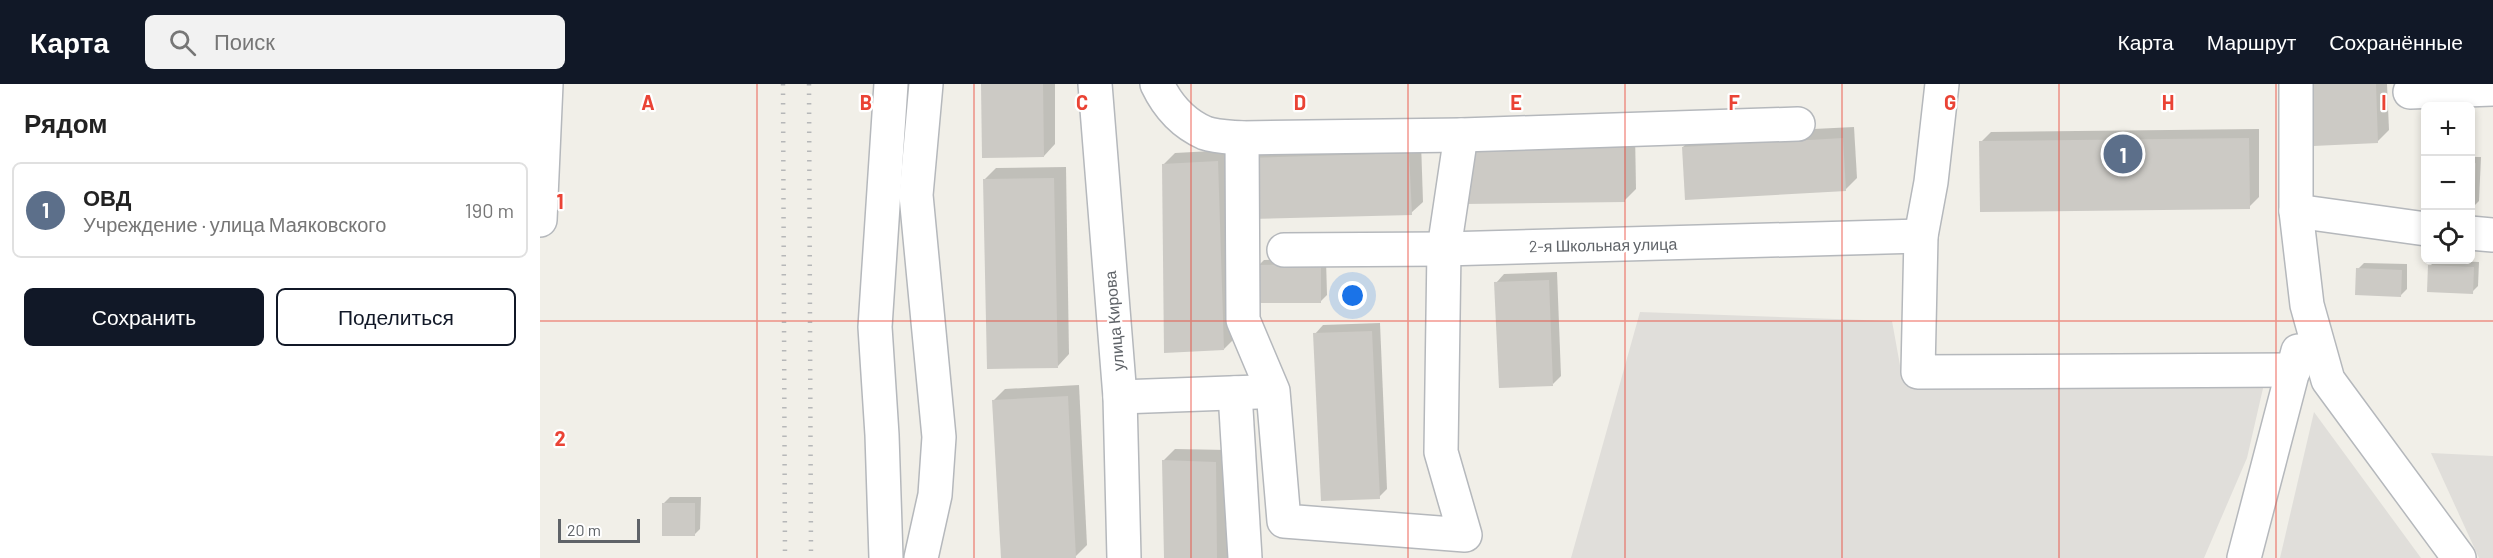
<!DOCTYPE html>
<html lang="ru">
<meta charset="utf-8">
<style>
:root{--surface:#fff;--page:#f2f2f2;--text:#222;--muted:#767676;--line:#e0e0e0;--accent:#111827}
body{margin:0;font-family:Barlow,sans-serif;background:var(--page);color:var(--text)}
.controls{position:absolute;right:18px;top:18px;display:grid;overflow:hidden;border-radius:9px;box-shadow:0 3px 9px #0003}
.controls button{width:54px;height:54px;display:grid;place-items:center;padding:0;border:0;border-bottom:2px solid var(--line);background:var(--surface);color:var(--text);font:30px sans-serif}
.scale{position:absolute;left:18px;bottom:15px;width:82px;box-sizing:border-box;padding-left:6px;border:3px solid #5f6368;border-top:0;font-size:16px;line-height:21px;white-space:nowrap;color:#5f6368;-webkit-text-stroke:4px #fff;paint-order:stroke}
.you{position:absolute;left:813px;top:212px;width:21px;height:21px;margin:-15px;border:4px solid #fff;border-radius:50%;background:#1a73e8;box-shadow:0 0 0 9px #1a73e833}
.badge{display:grid;place-items:center;width:39px;height:39px;border-radius:50%;background:var(--accent);color:#fff;font-size:20px;font-weight:700}
.pin{position:absolute;translate:-50% -50%;border:3px solid #fff;box-shadow:0 2px 6px #0006}
.list{margin:0;padding:0;list-style:none}
h2{display:flex;justify-content:space-between;align-items:center;height:78px;margin:0;padding:0 24px;font-size:26px}
h2 small{font-size:20px;font-weight:400;color:var(--muted)}
.list li{display:grid;grid-template-columns:39px 1fr auto;gap:18px;align-items:center;box-sizing:border-box;height:96px;margin:0 12px 12px;padding:0 12px;border:2px solid var(--line);border-radius:9px}
.list b{display:block;font-size:22px;white-space:nowrap}
.list p{margin:0;font-size:20px;white-space:nowrap;color:var(--muted)}
.list em{font-size:20px;font-style:normal;color:var(--muted)}
.actions{display:flex;gap:12px;padding:18px 24px}
.actions a{flex:1;padding:14px 0;border:2px solid var(--accent);border-radius:9px;text-align:center;font-size:21px;color:var(--accent)}
.actions .main{background:var(--accent);color:#fff}
.icon{flex:none;width:33px;height:33px;fill:none;stroke:currentColor;stroke-width:2;stroke-linecap:round;stroke-linejoin:round}
.map{position:relative;flex:none;width:1953px;height:474px;overflow:hidden}
header{display:flex;align-items:center;gap:36px;box-sizing:border-box;height:84px;padding:0 30px;background:var(--accent);color:#fff}
header strong{font-size:28px}
nav{display:flex;gap:33px;margin-inline-start:auto;font-size:21px}
.search{width:420px;height:54px;background:var(--page);display:flex;align-items:center;gap:15px;box-sizing:border-box;padding:0 21px;border-radius:9px;color:var(--muted);font-size:22px}
main{display:flex}
aside{flex:1;background:var(--surface)}
.map>svg:first-child{display:block}
.industrial{fill:#e0deda}
.shadow{fill:#0003}
.building{fill:#cccac5}
.lines{fill:none;stroke-linecap:round;stroke-linejoin:round}
.minor-casing{stroke:#b5b8bc;stroke-width:36}
.minor{stroke:#fff;stroke-width:33}
.rail{stroke:#b6b7b8;stroke-width:4.5;stroke-dasharray:1.5 8;stroke-linecap:butt}
.grid{fill:none;stroke:#ea4335;stroke-width:1.5;stroke-opacity:0.55}
.labels{text-anchor:middle;stroke-width:4.5;stroke-linejoin:round;paint-order:stroke}
.street-label{font-size:16px;fill:#5f6368;stroke:#fff}
.grid-label{font-size:20px;text-anchor:middle;font-weight:bold;fill:#ea4335;stroke:#fff;stroke-width:4.5;stroke-linejoin:round;paint-order:stroke}
</style>
<header>
<strong>Карта</strong>
<div class="search"><svg class="icon" aria-label="search" viewBox="0 0 24 24"><circle cx="10" cy="10" r="6"/><path d="M15 15l6 6"/></svg>Поиск</div>
<nav><a>Карта</a><a>Маршрут</a><a>Сохранённые</a></nav>
</header>
<main>
<aside>
<h2>Рядом<small></small></h2>
<ul class="list">
<li><span class="badge" style="background:#5c6f8a">1</span><div><b>ОВД</b><p>Учреждение · улица Маяковского</p></div><em>190 m</em></li>
</ul>
<div class="actions"><a class="main">Сохранить</a><a>Поделиться</a></div>
</aside>
<div class="map">
<svg width="1953" height="474" viewBox="0 0 1953 474">
<rect width="100%" height="100%" fill="#f1efe8"/>
<g class="industrial">
<path d="M1100,228l252,9 11,61 361,2 -17,74 -43,100h-633z"/>
<path d="M1774,328l107,146h-141z"/>
<path d="M1891,369l62,3v102h-14z"/>
</g>
<g class="shadow">
<path d="M442,0h73v60l-11,12z"/>
<path d="M1776,0h71l2,46 -12,12z"/>
<path d="M1314,43l3,51 -12,12 -162,-43 12,-12z"/>
<path d="M1719,45v68l-10,10 -268,-65 10,-10z"/>
<path d="M1095,48l1,57 -12,12 -148,-68z"/>
<path d="M881,58l2,60 -12,11 -162,-55 12,-11z"/>
<path d="M690,66l6,187 -12,12 -61,-184 12,-12z"/>
<path d="M1930,73h11l-2,44 -6,6h-3z"/>
<path d="M526,83l3,187 -11,12 -74,-186 12,-12z"/>
<path d="M786,175l1,36 -6,6 -63,-35 6,-6z"/>
<path d="M1896,176l43,2 -1,24 -6,6 -42,-26z"/>
<path d="M1824,179l43,1v25l-6,6 -43,-26z"/>
<path d="M1017,188l4,104 -8,8 -57,-101 8,-9z"/>
<path d="M840,239l7,166 -8,8 -64,-163 8,-9z"/>
<path d="M539,301l8,160 -11,11 -74,2 -9,-157 12,-12z"/>
<path d="M635,365l52,1 1,108h-63l-2,-97z"/>
<path d="M130,413h31l-1,32 -6,6 -30,-32z"/>
</g>
<g class="building">
<path d="M441,0h62l1,73 -62,1z"/>
<path d="M1774,0h62l2,59 -65,3z"/>
<path d="M1303,54l3,53 -161,9 -3,-53z"/>
<path d="M1709,54l1,71 -270,3 -1,-71z"/>
<path d="M1084,59l1,59 -161,2 -1,-59z"/>
<path d="M869,69l3,62 -163,4 -2,-61z"/>
<path d="M678,77l6,189 -60,3 -2,-189z"/>
<path d="M1930,79h6l-2,45h-4z"/>
<path d="M514,94l4,190 -71,1 -4,-190z"/>
<path d="M781,180v39h-64v-38z"/>
<path d="M1888,181l46,2 -1,27 -46,-2z"/>
<path d="M1816,184l46,2 -1,27 -46,-2z"/>
<path d="M1009,196l4,106 -54,2 -5,-106z"/>
<path d="M832,247l8,168 -59,2 -8,-168z"/>
<path d="M528,312l8,162h-75l-9,-158z"/>
<path d="M622,376l54,2 1,96h-53z"/>
<rect x="122" y="419" width="33" height="33"/>
</g>
<g class="lines">
<defs>
<g id="minor">
<path d="M555,0l25,313 4,161"/>
<path d="M617,0c10,21 25,39 48,49 11,4 26,4 37,5l219,-3 337,-11"/>
<path d="M1402,0l-11,98 -10,54 -3,136 376,-2"/>
<path d="M1756,0v127l11,94 21,75 131,178"/>
<path d="M1870,8l83,-3"/>
<path d="M702,54l1,182 30,71 11,130 181,14 -24,-83 3,-203 17,-114"/>
<path d="M1756,127l130,18"/>
<path d="M0,136l6,-136"/>
<path d="M1930,149l23,2"/>
<path d="M744,166l160,-1 477,-13"/>
<path d="M695,309l10,165"/>
<path d="M580,313l137,-5"/>
<path d="M346,474l-4,-123 -7,-108 16,-243"/>
<path d="M381,474l14,-63 4,-58 -23,-242 10,-111"/>
<path d="M1704,474l54,-207"/>
</g>
</defs>
<use href="#minor" class="minor-casing"/>
<use href="#minor" class="minor"/>
<g class="rail">
<path d="M243,0l2,474"/>
<path d="M269,0l2,474"/>
</g>
</g>
<path class="grid" d="M217,0v474M434,0v474M651,0v474M868,0v474M1085,0v474M1302,0v474M1519,0v474M1736,0v474M0,237h1953"/>
<g class="labels">
<g class="street-label">
<text transform="translate(1063 161) rotate(-1)" y="6">2-я Школьная улица</text>
<text transform="translate(574 237) rotate(-95)" y="6">улица Кирова</text>
</g>
</g>
<g class="grid-label">
<text x="108" y="26">A</text>
<text x="326" y="26">B</text>
<text x="542" y="26">C</text>
<text x="760" y="26">D</text>
<text x="976" y="26">E</text>
<text x="1194" y="26">F</text>
<text x="1410" y="26">G</text>
<text x="1628" y="26">H</text>
<text x="1844" y="26">I</text>
<text x="20" y="125">1</text>
<text x="20" y="362">2</text>
</g>
</svg>
<div class="controls">
<button>+</button>
<button>−</button>
<button><svg class="icon" aria-label="locate" viewBox="0 0 24 24"><circle cx="12" cy="12" r="6"/><path d="M12 2v4M12 18v4M2 12h4M18 12h4"/></svg></button>
</div>
<div class="scale">20 m</div>
<div class="you"></div>
<div class="pin badge" style="left:1583px;top:70px;background:#5c6f8a">1</div>
</div>
</main>
